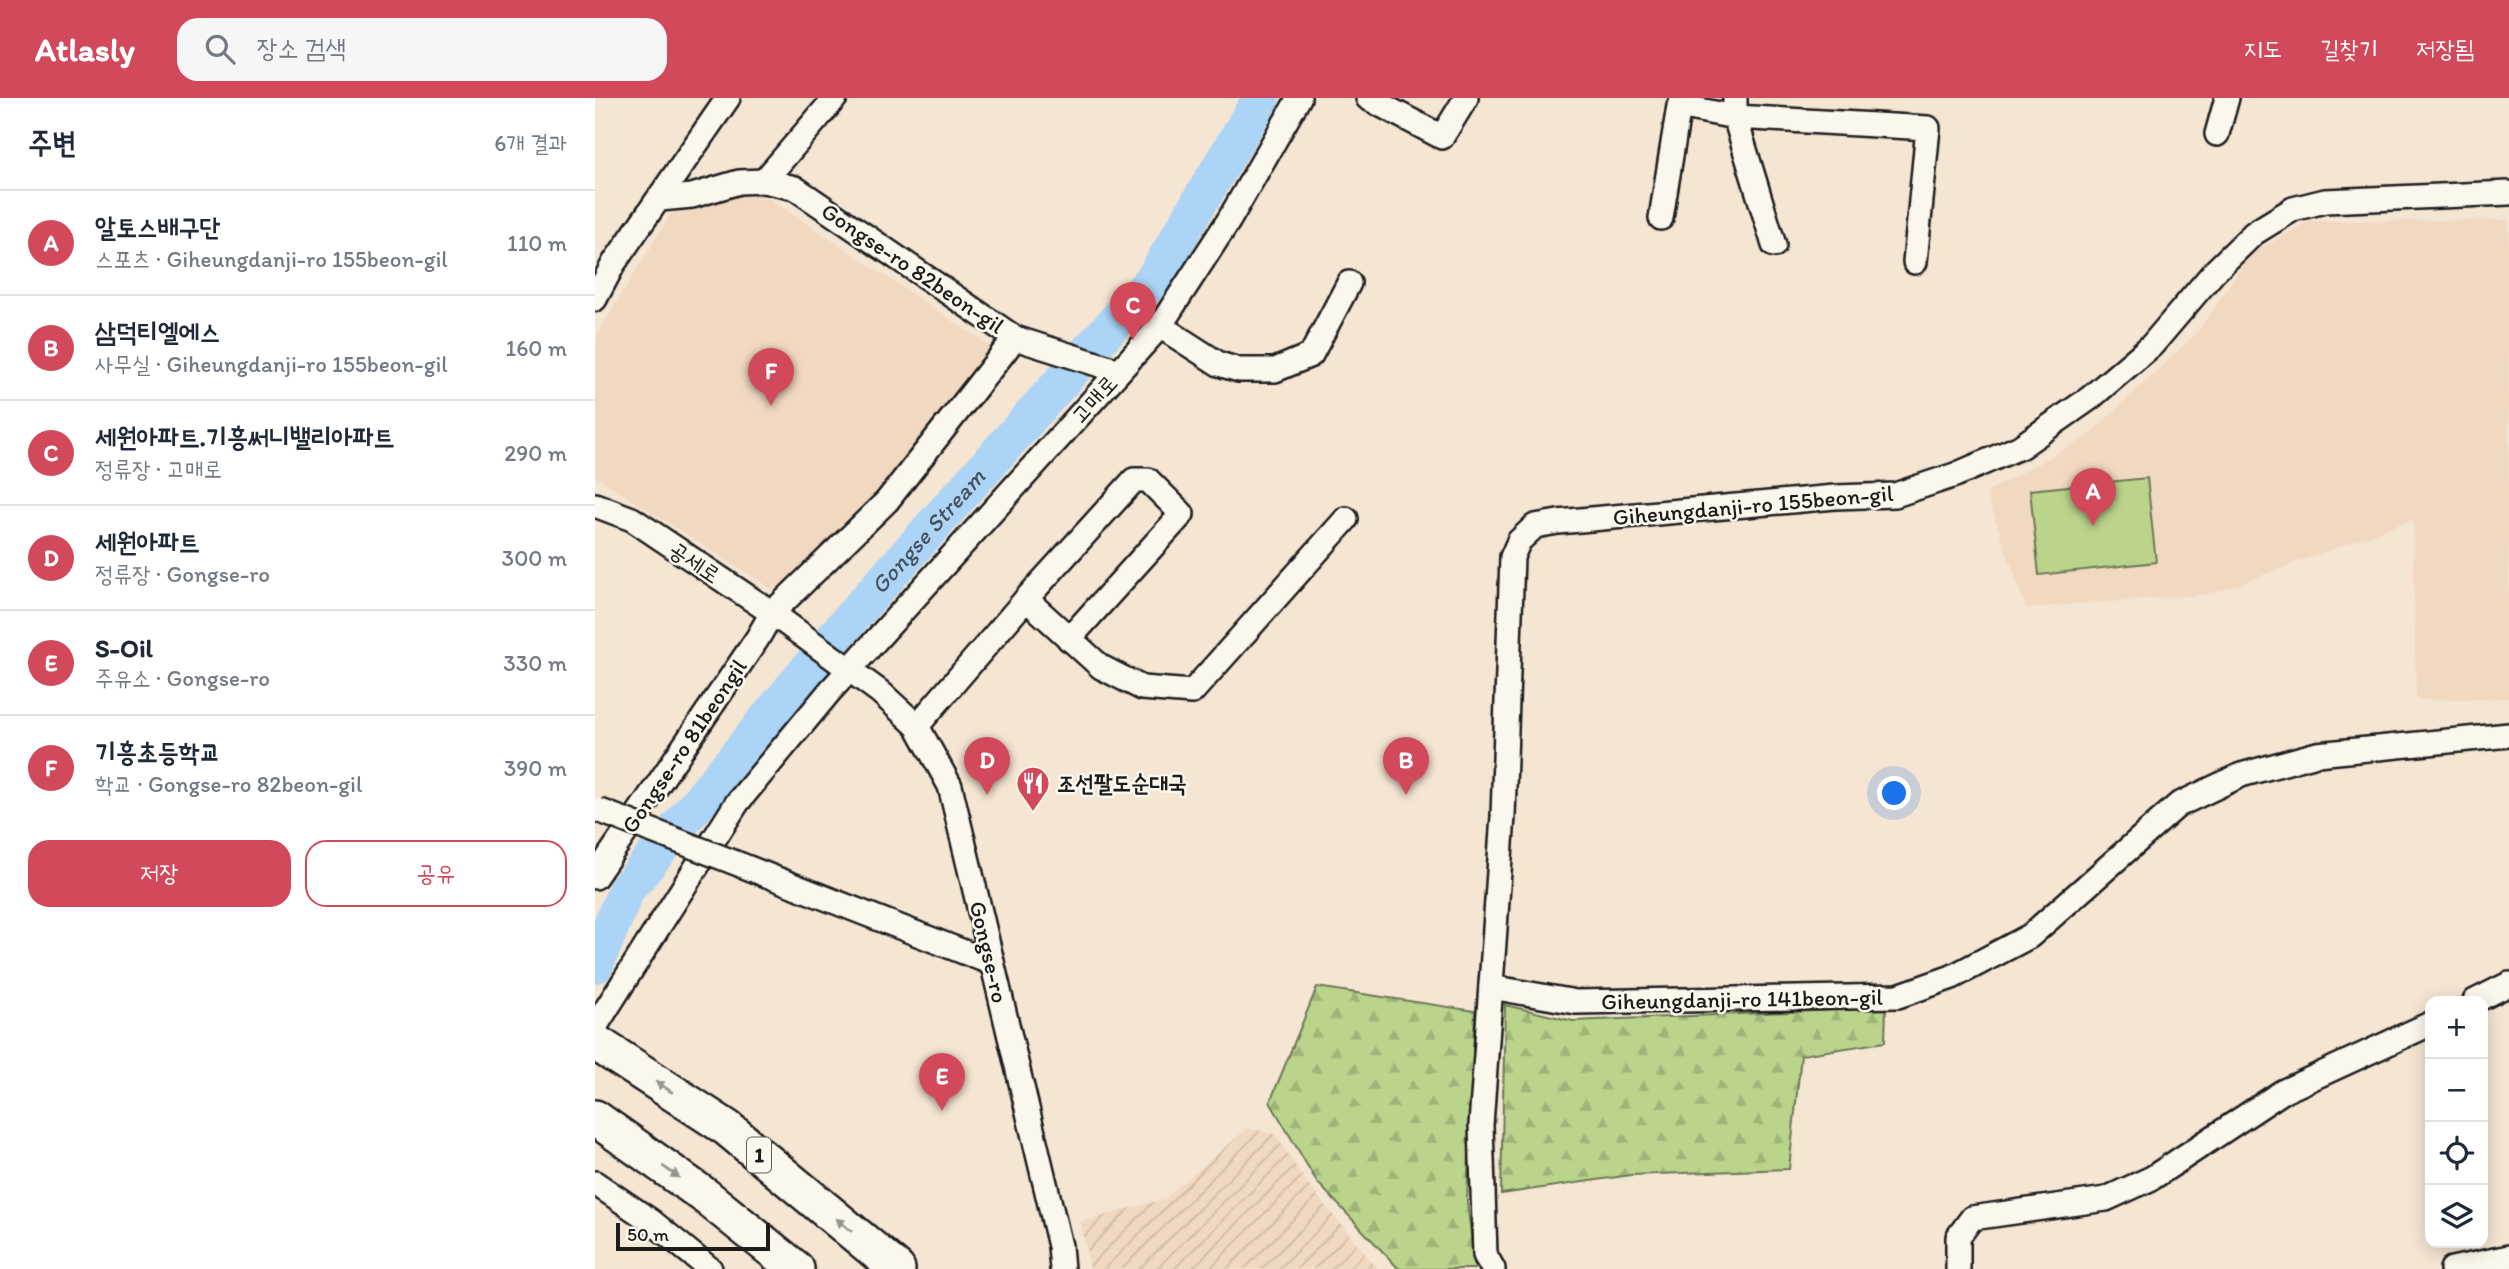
<!DOCTYPE html>
<html lang="ko">
<meta charset="utf-8">
<style>
:root{--surface:#fff;--page:#f6f6f7;--text:#1f2937;--muted:#747a83;--line:#e0e1e3;--accent:#d1495b}
body{margin:0;font-family:Itim,"Poor Story",sans-serif;background:var(--page);color:var(--text)}
.controls{position:absolute;right:21px;bottom:21px;display:grid;overflow:hidden;border-radius:14px;box-shadow:0 4px 18px #0003}
.controls button{width:63px;height:63px;display:grid;place-items:center;padding:0;border:0;border-bottom:2px solid var(--line);background:var(--surface);color:var(--text);font:35px sans-serif}
.scale{position:absolute;left:21px;bottom:18px;width:154px;box-sizing:border-box;padding-left:7px;border:4px solid #1c1c1c;border-top:0;font-size:19px;line-height:24px;white-space:nowrap;color:#1c1c1c;-webkit-text-stroke:5px #fbf7ec;paint-order:stroke}
.you{position:absolute;left:1300px;top:696px;width:24px;height:24px;margin:-18px;border:5px solid #fff;border-radius:50%;background:#1a73e8;box-shadow:0 0 0 10px #1a73e833}
.badge{display:grid;place-items:center;width:46px;height:46px;border-radius:50%;background:var(--accent);color:#fff;font-size:23px;font-weight:700}
.pin{position:absolute;translate:-50% -58px;filter:drop-shadow(0 2px 4px #0008)}
.pin::after{content:'';position:absolute;top:37px;width:24px;height:21px;background:inherit;clip-path:polygon(0 0,100% 0,50% 100%)}
.list{margin:0;padding:0;list-style:none}
h2{display:flex;justify-content:space-between;align-items:center;height:91px;margin:0;padding:0 28px;font-size:30px}
h2 small{font-size:23px;font-weight:400;color:var(--muted)}
.list li{display:grid;grid-template-columns:46px 1fr auto;gap:21px;align-items:center;box-sizing:border-box;height:105px;padding:0 28px;border-top:2px solid var(--line)}
.list b{display:block;font-size:26px;white-space:nowrap}
.list p{margin:0;font-size:23px;white-space:nowrap;color:var(--muted)}
.list em{font-size:23px;font-style:normal;color:var(--muted)}
.actions{display:flex;gap:14px;padding:21px 28px}
.actions a{flex:1;padding:16px 0;border:2px solid var(--accent);border-radius:21px;text-align:center;font-size:24px;color:var(--accent)}
.actions .main{background:var(--accent);color:#fff}
.icon{flex:none;width:38px;height:38px;fill:none;stroke:currentColor;stroke-width:2;stroke-linecap:round;stroke-linejoin:round}
.map{position:relative;flex:none;width:1914px;height:1171px;overflow:hidden}
header{display:flex;align-items:center;gap:42px;box-sizing:border-box;height:98px;padding:0 35px;background:var(--accent);color:#fff}
header strong{font-size:33px}
nav{display:flex;gap:38px;margin-inline-start:auto;font-size:24px}
.search{width:490px;height:63px;background:var(--page);display:flex;align-items:center;gap:18px;box-sizing:border-box;padding:0 24px;border-radius:21px;color:var(--muted);font-size:26px}
main{display:flex}
aside{flex:1;background:var(--surface)}
.map>svg:first-child{display:block}
.built{fill:#f1d8c1}
.industrial{fill:url(#industrial-furrows)}
.forest{fill:url(#forest-firs);stroke:#6b7854;stroke-width:2}
.garden{fill:#bad48c;stroke:#6b7854;stroke-width:2}
.lines{fill:none;stroke-linecap:round;stroke-linejoin:round}
.river{stroke:#abd4f6;stroke-width:37}
.minor-casing{stroke:#1c1c1c;stroke-width:28}
.highway-casing{stroke:#1c1c1c;stroke-width:40}
.minor{stroke:#fbf7ec;stroke-width:23}
.highway{stroke:#fbf7ec;stroke-width:35}
.minor-bridge-casing{stroke:#1c1c1c;stroke-width:28;stroke-linecap:butt}
.minor-bridge{stroke:#fbf7ec;stroke-width:23}
.oneway{fill:#97948e}
.labels{text-anchor:middle;stroke-width:5;stroke-linejoin:round;paint-order:stroke}
.shield{fill:#fbf7ec;stroke:#5f5e5a;stroke-width:2}
.shield-label{font-size:21px;font-weight:bold;fill:#1c1c1c}
.street-label{font-size:23px;fill:#1c1c1c;stroke:#fbf7ec}
.poi-label{font-size:23px;font-weight:bold;fill:#1c1c1c;stroke:#fbf7ec;text-anchor:start}
.water-label{font-size:24px;font-style:italic;fill:#47535d;stroke:#fbf7ec}
</style>
<header>
<strong>Atlasly</strong>
<div class="search"><svg class="icon" aria-label="search" viewBox="0 0 24 24"><circle cx="10" cy="10" r="6"/><path d="M15 15l6 6"/></svg>장소 검색</div>
<nav><a>지도</a><a>길찾기</a><a>저장됨</a></nav>
</header>
<main>
<aside>
<h2>주변<small>6개 결과</small></h2>
<ul class="list">
<li><span class="badge">A</span><div><b>알토스배구단</b><p>스포츠 · Giheungdanji-ro 155beon-gil</p></div><em>110 m</em></li>
<li><span class="badge">B</span><div><b>삼덕티엘에스</b><p>사무실 · Giheungdanji-ro 155beon-gil</p></div><em>160 m</em></li>
<li><span class="badge">C</span><div><b>세원아파트.기흥써니밸리아파트</b><p>정류장 · 고매로</p></div><em>290 m</em></li>
<li><span class="badge">D</span><div><b>세원아파트</b><p>정류장 · Gongse-ro</p></div><em>300 m</em></li>
<li><span class="badge">E</span><div><b>S-Oil</b><p>주유소 · Gongse-ro</p></div><em>330 m</em></li>
<li><span class="badge">F</span><div><b>기흥초등학교</b><p>학교 · Gongse-ro 82beon-gil</p></div><em>390 m</em></li>
</ul>
<div class="actions"><a class="main">저장</a><a>공유</a></div>
</aside>
<div class="map">
<svg width="1914" height="1171" viewBox="0 0 1914 1171">
<defs>
<pattern id="industrial-furrows" width="10" height="10" patternUnits="userSpaceOnUse" patternTransform="scale(1.75)"><rect width="10" height="10" fill="#f1d8c1"/><path d="M-1 1l2-2M0 10L10 0M9 11l2-2" fill="none" stroke="#ceb9a5"/></pattern>
<pattern id="forest-firs" width="22" height="20" patternUnits="userSpaceOnUse" patternTransform="scale(1.75)"><rect width="22" height="20" fill="#bad48c"/><path d="M5 1l3.5 6h-7zM16 11l3.5 6h-7z" fill="#9fb578"/></pattern>
</defs>
<rect width="100%" height="100%" fill="#f5e5d3"/>
<filter id="ink" filterUnits="userSpaceOnUse"><feTurbulence type="fractalNoise" baseFrequency=".0143" numOctaves="2"/><feDisplacementMap in="SourceGraphic" scale="14" xChannelSelector="R" yChannelSelector="G"/><feConvolveMatrix kernelMatrix="1 2 1 2 8 2 1 2 1" color-interpolation-filters="sRGB"/></filter>
<g filter="url(#ink)">
<g class="built">
<path d="M132,97l43,4 223,149 -88,113 -107,116 -26,12 -177,-113v-125l3,-18 73,-119z"/>
<path d="M1914,122v478l-93,2 -3,-181 -201,75 -186,14 -40,-116 101,-55 111,-105 52,-78 60,-33z"/>
</g>
<path class="industrial" d="M653,1030l28,7 32,50 70,84h-288l-9,-47 83,-23z"/>
<g class="forest">
<path d="M722,889l158,24 -8,190 8,68h-76l-82,-87 -47,-80z"/>
<path d="M910,907l68,16 313,-13 -1,34 -84,13 -12,114 -158,6 -130,19z"/>
</g>
<path class="garden" d="M1552,380l9,84 -117,13 -9,-85z"/>
<g class="lines">
<path class="river" id="s1" d="M0,867l31,-75 222,-269 307,-344 106,-179"/>
<defs>
<g id="minor">
<path d="M773,0l74,39 24,-39"/>
<path d="M1622,36l10,-36"/>
<path d="M65,101l32,-3 47,-14 25,-1"/>
<path d="M1066,120l18,-112 56,11v-19"/>
<path d="M1179,147l-39,-128 193,11 -13,134"/>
<path d="M0,201l19,-36 114,-165"/>
<path d="M565,228l59,38 20,6h36l36,-15 38,-72"/>
<path d="M420,240l104,33"/>
<path d="M0,407l37,14 140,94 108,79 37,34 33,60 110,460 2,23"/>
<path d="M431,501l75,68 41,21 50,4 154,-173"/>
<path d="M322,628l109,-127 108,-119h14l34,34 -113,125"/>
<path d="M146,767l251,98"/>
<path d="M0,779l162,-238 15,-26 115,-112 128,-163 -220,-150 -31,-7 71,-83"/>
<path d="M896,889l85,15 322,-6 54,-19 78,-41 148,-131 63,-30 76,-21 192,-19"/>
<path d="M1880,903l34,-17"/>
<path d="M0,929l142,-224 93,-112 330,-365 69,-106 70,-122"/>
<path d="M0,1085l56,38 59,48"/>
<path d="M898,1171l-8,-14 -4,-130 22,-309 9,-259 7,-16 16,-15 23,-4 277,-25 60,-2 60,-20 65,-28 70,-49 62,-53 62,-73 40,-39 39,-24 32,-8 184,-8"/>
<path d="M1363,1171v-32l14,-19 134,-19 46,-21 130,-86 148,-68"/>
<path d="M1857,1171l57,-12"/>
</g>
<g id="highway">
<path d="M0,944l132,86 170,141"/>
<path d="M0,1020l109,77 92,74"/>
</g>
</defs>
<use href="#minor" class="minor-casing"/>
<use href="#highway" class="highway-casing"/>
<use href="#minor" class="minor"/>
<use href="#highway" class="highway"/>
<defs>
<path id="minor-bridge" d="M3,712l143,55"/>
</defs>
<use href="#minor-bridge" class="minor-bridge-casing"/>
<use href="#minor-bridge" class="minor-bridge"/>
</g>
<defs><path id="oneway-solid" d="M-6-.8H1V-3.2L6.5 0L1 3.2V.8H-6Z" transform="scale(1.75)"/></defs>
<g class="oneway">
<use href="#oneway-solid" transform="translate(69 989) rotate(-147)"/>
<use href="#oneway-solid" transform="translate(76 1074) rotate(35)"/>
<use href="#oneway-solid" transform="translate(249 1127) rotate(-140)"/>
</g>
</g>
<defs>
<symbol id="restaurant-pin" viewBox="-11 -11 22 30"><path d="M0 17L-7.5 6A9.5 9.5 0 1 1 7.5 6Z" fill="#d1495b" stroke="#fbf7ec"/><path d="M-5-6h1v4h1v-4h1v4h1v-4h1v5L-1.5 .5V6h-2V.5L-5-1ZM5-6V6H3V1.5H1.5Q1.5-4 5-6Z" fill="#fff"/></symbol>
</defs>
<g fill-rule="evenodd">
<use href="#restaurant-pin" x="419" y="666" width="38" height="52"/>
</g>
<g class="labels">
<rect class="shield" x="152" y="1039.5" width="24" height="35" rx="5"/>
<g class="shield-label">
<text x="164" y="1064">1</text>
</g>
<g class="street-label">
<text transform="translate(318 170) rotate(34)" y="8">Gongse-ro 82beon-gil</text>
<text transform="translate(499 301) rotate(-48)" y="8">고매로</text>
<text transform="translate(1158 407) rotate(-5)" y="8">Giheungdanji-ro 155beon-gil</text>
<text transform="translate(100 464) rotate(34)" y="8">공세로</text>
<text transform="translate(89 648) rotate(-56)" y="8">Gongse-ro 81beongil</text>
<text transform="translate(394 854) rotate(77)" y="8">Gongse-ro</text>
<text transform="translate(1147 901) rotate(-1)" y="8">Giheungdanji-ro 141beon-gil</text>
</g>
<g class="poi-label">
<text x="462" y="693">조선팔도순대국</text>
</g>
<g class="water-label">
<text dy="8" stroke="none"><textPath href="#s1" startOffset="550">Gongse Stream</textPath></text>
</g>
</g>
</svg>
<div class="controls">
<button>+</button>
<button>−</button>
<button><svg class="icon" aria-label="locate" viewBox="0 0 24 24"><circle cx="12" cy="12" r="6"/><path d="M12 2v4M12 18v4M2 12h4M18 12h4"/></svg></button>
<button><svg class="icon" aria-label="layers" viewBox="0 0 24 24"><path d="M12 4l9 5-9 5-9-5zM3 14l9 5 9-5"/></svg></button>
</div>
<div class="scale">50 m</div>
<div class="you"></div>
<div class="pin badge" style="left:1498px;top:428px">A</div>
<div class="pin badge" style="left:811px;top:697px">B</div>
<div class="pin badge" style="left:538px;top:242px">C</div>
<div class="pin badge" style="left:392px;top:697px">D</div>
<div class="pin badge" style="left:347px;top:1013px">E</div>
<div class="pin badge" style="left:176px;top:308px">F</div>
</div>
</main>
